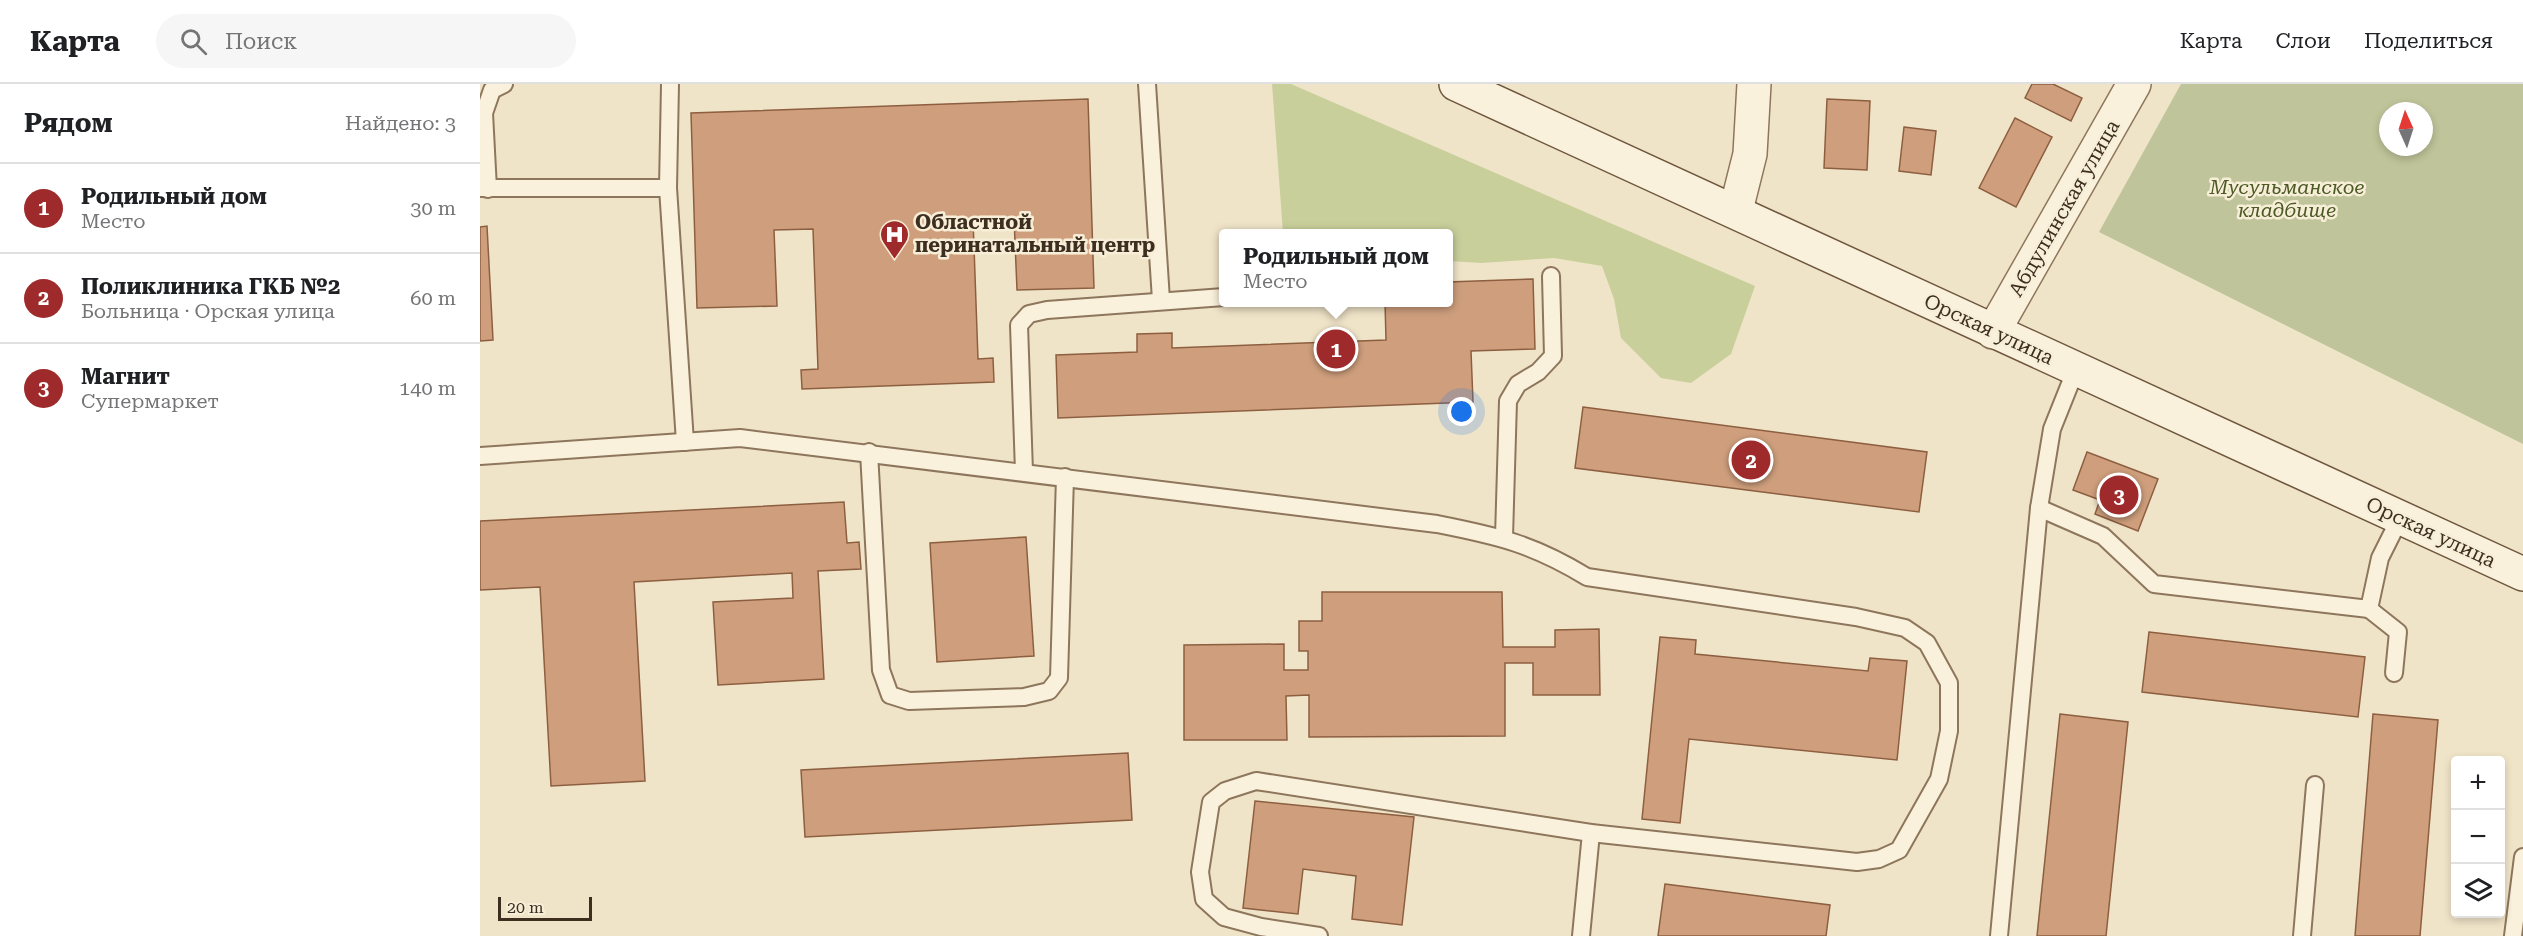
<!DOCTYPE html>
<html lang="ru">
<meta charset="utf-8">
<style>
:root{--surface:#fff;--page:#f6f6f6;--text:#202124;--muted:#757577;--line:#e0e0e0;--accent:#9e2a2b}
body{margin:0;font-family:"Roboto Serif",serif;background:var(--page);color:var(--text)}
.controls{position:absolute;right:18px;bottom:18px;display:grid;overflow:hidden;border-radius:6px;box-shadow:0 3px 9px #0003}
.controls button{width:54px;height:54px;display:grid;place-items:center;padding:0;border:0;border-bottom:2px solid var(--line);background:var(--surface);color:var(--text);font:30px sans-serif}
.compass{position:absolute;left:1899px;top:18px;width:54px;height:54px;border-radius:50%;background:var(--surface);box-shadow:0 3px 9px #0003;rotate:357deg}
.scale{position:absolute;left:18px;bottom:15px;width:94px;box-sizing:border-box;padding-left:6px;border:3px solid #3d2e20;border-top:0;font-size:16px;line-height:21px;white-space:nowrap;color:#3d2e20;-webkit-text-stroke:4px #f7eed8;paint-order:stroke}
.you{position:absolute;left:982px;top:328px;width:21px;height:21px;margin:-15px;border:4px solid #fff;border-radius:50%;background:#1a73e8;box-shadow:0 0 0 9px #1a73e833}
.badge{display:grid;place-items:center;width:39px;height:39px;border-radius:50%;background:var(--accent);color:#fff;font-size:20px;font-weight:700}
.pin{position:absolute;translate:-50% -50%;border:3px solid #fff;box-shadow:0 2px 6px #0006}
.popup{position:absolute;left:739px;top:145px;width:234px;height:78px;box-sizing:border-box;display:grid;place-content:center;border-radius:6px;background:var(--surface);filter:drop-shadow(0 2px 4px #0005);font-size:20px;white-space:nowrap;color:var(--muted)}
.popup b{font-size:22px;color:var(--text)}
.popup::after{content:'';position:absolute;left:50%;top:100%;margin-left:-12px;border:12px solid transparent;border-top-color:var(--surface)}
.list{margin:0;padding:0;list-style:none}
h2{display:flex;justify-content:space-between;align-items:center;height:78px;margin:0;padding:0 24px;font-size:26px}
h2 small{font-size:20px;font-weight:400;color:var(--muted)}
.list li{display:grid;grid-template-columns:39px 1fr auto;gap:18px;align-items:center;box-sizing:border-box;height:90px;padding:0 24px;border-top:2px solid var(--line)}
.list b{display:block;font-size:22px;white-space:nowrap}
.list p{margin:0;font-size:20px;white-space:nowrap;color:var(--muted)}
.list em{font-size:20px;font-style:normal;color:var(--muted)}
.icon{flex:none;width:33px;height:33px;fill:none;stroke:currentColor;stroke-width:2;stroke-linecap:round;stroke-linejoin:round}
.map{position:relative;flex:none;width:2043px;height:852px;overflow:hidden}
header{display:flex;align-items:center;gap:36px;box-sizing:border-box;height:84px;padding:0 30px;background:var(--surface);border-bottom:2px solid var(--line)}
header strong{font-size:28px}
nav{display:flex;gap:33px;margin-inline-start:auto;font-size:21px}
.search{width:420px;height:54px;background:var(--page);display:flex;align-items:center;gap:15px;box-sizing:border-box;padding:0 21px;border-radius:33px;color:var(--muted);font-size:22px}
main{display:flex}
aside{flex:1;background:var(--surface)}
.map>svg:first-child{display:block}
.green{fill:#c9cf9b}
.cemetery{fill:#bfc49a;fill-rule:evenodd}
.building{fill:#cf9f7d;stroke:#8d5f41;stroke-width:1.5}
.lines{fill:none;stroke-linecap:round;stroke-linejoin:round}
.lane-casing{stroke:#8d765c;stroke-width:20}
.street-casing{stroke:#8d765c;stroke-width:36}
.secondary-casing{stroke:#6f573f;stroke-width:36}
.lane{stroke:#faf1dc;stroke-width:16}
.street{stroke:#faf1dc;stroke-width:33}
.secondary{stroke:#faf1dc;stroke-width:33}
.labels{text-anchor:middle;stroke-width:5;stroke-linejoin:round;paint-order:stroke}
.park-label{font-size:20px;font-style:italic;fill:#4d5a26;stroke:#f7eed8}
.street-label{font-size:20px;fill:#3d2e20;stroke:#f7eed8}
.poi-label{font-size:20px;font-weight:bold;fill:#3d2e20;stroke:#f7eed8;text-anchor:start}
</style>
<header>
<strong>Карта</strong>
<div class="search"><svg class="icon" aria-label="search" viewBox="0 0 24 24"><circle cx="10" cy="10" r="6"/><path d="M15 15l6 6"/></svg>Поиск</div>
<nav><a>Карта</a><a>Слои</a><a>Поделиться</a></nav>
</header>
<main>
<aside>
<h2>Рядом<small>Найдено: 3</small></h2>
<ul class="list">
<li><span class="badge">1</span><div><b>Родильный дом</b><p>Место</p></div><em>30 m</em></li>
<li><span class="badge">2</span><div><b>Поликлиника ГКБ №2</b><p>Больница · Орская улица</p></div><em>60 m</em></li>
<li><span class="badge">3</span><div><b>Магнит</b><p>Супермаркет</p></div><em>140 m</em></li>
</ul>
</aside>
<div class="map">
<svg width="2043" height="852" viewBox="0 0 2043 852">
<rect width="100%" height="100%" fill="#f0e4c8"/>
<path class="green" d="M792,0h19l464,202 -24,68 -40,29 -30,-5 -40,-40 -7,-39 -12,-33 -48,-8 -73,5 -32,-2 -1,-27 -165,-1z"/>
<path class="cemetery" d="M1701,0h342v360l-424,-212zM1908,27h36v36h-36z"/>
<g class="building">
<path d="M1552,0h21l29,14 -11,23 -46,-23z"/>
<path d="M608,15l6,189 -77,2 -3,-72 -41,1 5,140 15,-1 1,24 -192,7 -1,-19 17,-1 -5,-140 -39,1 3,76 -80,2 -6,-195z"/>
<path d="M1347,15l43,2 -3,69 -43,-2z"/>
<path d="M1535,34l37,19 -36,70 -37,-19z"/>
<path d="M1424,43l32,4 -5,44 -32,-4z"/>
<path d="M7,142l6,114 -13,1v-114z"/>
<path d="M1053,195l2,70 -64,2 2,51 -415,16 -2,-63 81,-3v-18l35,-1v15l214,-8 -1,-38h63v-20z"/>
<path d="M1103,323l344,45 -8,60 -344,-44z"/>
<path d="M1607,368l71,27 -20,52 -43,-17 5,-14 -27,-10z"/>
<path d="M364,418l3,41 12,-1 2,27 -43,2 6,108 -106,6 -5,-83 80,-4 -1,-25 -158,9 11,199 -94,5 -11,-199 -60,3v-69z"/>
<path d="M546,453l8,119 -97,6 -7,-119z"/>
<path d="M842,508h180l1,55h52v-17l44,-1 1,66h-67v-32h-28v73l-196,1v-42l-23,1 1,44h-103v-95l100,-1v26h24v-19h-9v-30h23z"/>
<path d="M1669,548l216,25 -7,60 -216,-25z"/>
<path d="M1180,553l36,3 -1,14 173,17 2,-13 37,3 -10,99 -208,-21 -9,84 -38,-4z"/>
<path d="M1580,630l68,8 -22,214h-69z"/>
<path d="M1893,630l65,6 -18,216h-65z"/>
<path d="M648,669l4,67 -327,17 -4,-67z"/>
<path d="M775,717l159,16 -12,108 -50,-6 4,-43 -53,-7 -5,45 -55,-6z"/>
<path d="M1185,800l165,21 -4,31h-168z"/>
</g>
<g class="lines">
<defs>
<g id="lane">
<path d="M190,0l-2,104 17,254"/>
<path d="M667,0l14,216"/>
<path d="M0,104h188"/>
<path d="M8,105l-4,-76 8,-23 12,-6"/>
<path d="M389,368l12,218 9,25 19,6 115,-4 25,-6 10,-13 6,-201"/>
<path d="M0,372l260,-18 697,86c61,12 96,20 150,53l269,40 49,11 22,15 22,40v48l-10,48 -40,71 -20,9 -22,3 -266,-29 -335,-52 -31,10 -14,11 -11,70 4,27 20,18 37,10 58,9"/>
<path d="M544,388l-5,-147 10,-11 18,-4 177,-13"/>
<path d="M1559,424l64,28 51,48 215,25 11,-51 20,-40"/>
<path d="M1024,453l4,-136 10,-17 20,-12 15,-16 -2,-80"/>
<path d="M1889,525l29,23 -4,41"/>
<path d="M1101,852l10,-103"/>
<path d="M1519,852l40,-428 13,-79 24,-60"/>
<path d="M1822,852l13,-151"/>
<path d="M2033,852l10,-79"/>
</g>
<g id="street">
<path d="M1256,126l14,-56 4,-70"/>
<path d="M1513,248l141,-248"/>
</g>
<path id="secondary" d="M976,0c357,161 712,326 1067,490"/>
</defs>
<use href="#lane" class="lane-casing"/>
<use href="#street" class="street-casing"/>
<use href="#secondary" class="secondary-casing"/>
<use href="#lane" class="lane"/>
<use href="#street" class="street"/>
<use href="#secondary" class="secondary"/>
</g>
<defs>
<symbol id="hospital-pin" viewBox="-11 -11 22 30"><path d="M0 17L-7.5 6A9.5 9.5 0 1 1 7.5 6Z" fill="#9e2a2b" stroke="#f7eed8"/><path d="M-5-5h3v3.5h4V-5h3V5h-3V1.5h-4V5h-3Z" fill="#fff"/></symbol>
</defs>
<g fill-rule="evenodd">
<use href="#hospital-pin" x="398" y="134" width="33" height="45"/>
</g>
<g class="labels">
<g class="park-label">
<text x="1807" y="110">Мусульманское<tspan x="1807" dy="23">кладбище</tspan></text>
</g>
<g class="street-label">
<text transform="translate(1584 124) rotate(-60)" y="7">Абдулинская улица</text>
<text transform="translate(1509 245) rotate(25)" y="7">Орская улица</text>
<text transform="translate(1951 448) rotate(25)" y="7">Орская улица</text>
</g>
<g class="poi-label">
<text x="435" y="145">Областной<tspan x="435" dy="23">перинатальный центр</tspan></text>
</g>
</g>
</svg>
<div class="controls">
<button>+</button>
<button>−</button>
<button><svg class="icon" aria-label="layers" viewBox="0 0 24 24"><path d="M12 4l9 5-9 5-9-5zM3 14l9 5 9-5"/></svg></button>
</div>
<svg class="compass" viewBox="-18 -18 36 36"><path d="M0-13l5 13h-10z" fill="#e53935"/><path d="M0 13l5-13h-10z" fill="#757577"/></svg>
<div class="scale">20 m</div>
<div class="you"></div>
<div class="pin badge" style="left:856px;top:265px">1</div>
<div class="popup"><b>Родильный дом</b>Место</div>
<div class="pin badge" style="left:1271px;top:376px">2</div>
<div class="pin badge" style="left:1639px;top:411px">3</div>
</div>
</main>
